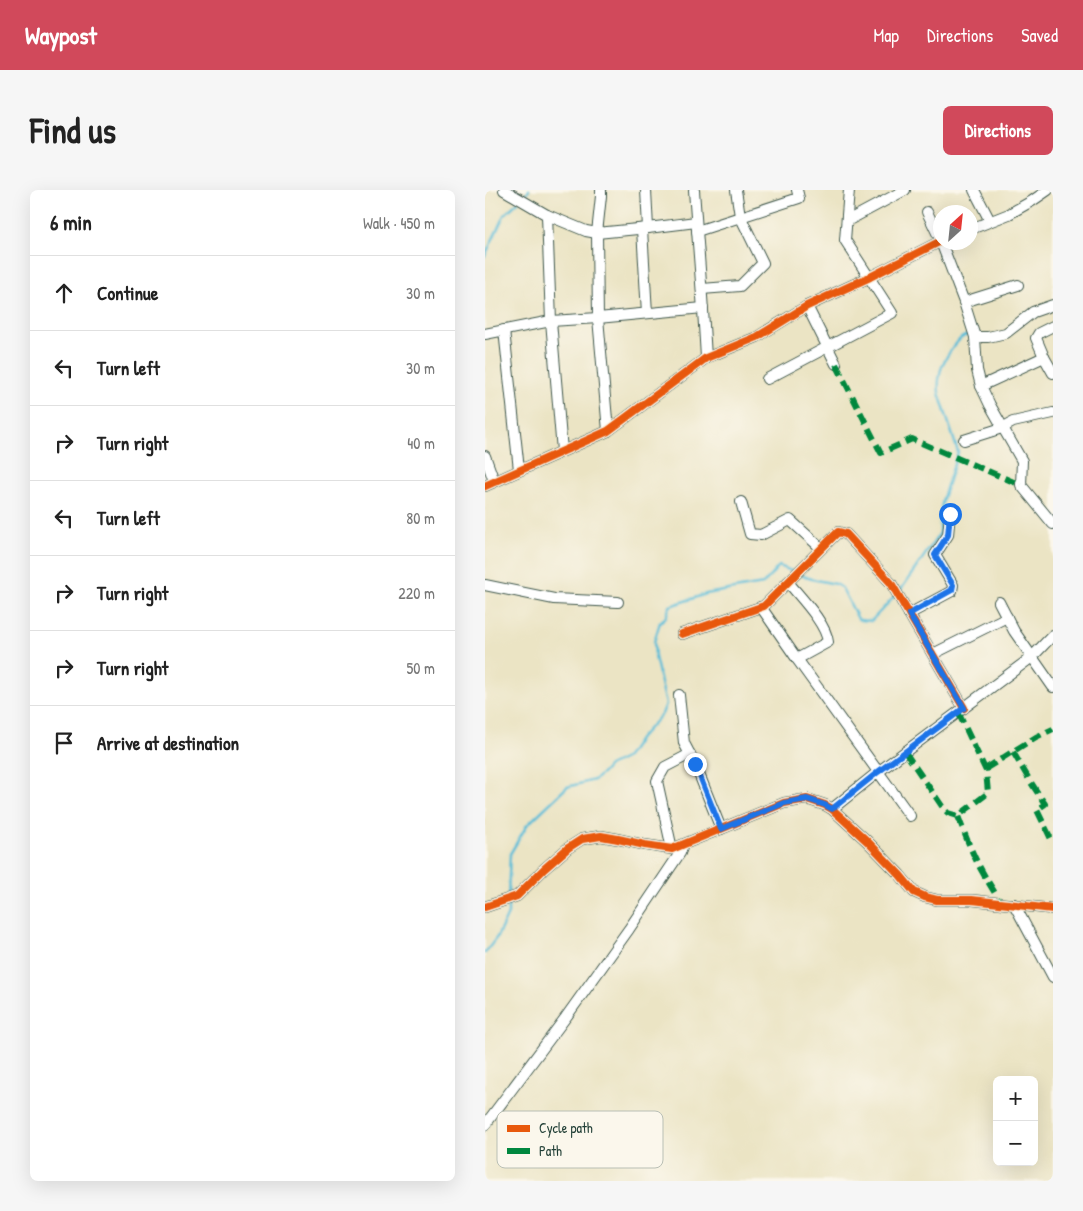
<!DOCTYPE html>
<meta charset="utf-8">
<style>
:root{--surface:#fff;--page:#f6f6f6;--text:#222;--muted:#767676;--line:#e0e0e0;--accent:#d1495b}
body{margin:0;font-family:"Patrick Hand",sans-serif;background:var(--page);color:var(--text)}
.controls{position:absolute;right:15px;bottom:15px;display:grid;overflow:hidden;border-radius:8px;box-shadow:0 5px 20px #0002}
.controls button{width:45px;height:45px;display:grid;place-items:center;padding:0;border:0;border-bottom:1px solid var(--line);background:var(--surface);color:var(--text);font:25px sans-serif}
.compass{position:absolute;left:448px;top:15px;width:45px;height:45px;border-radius:50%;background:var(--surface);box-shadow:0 5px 20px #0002;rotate:27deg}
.stop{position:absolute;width:15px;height:15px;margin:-11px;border:4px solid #1a73e8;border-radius:50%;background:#fff}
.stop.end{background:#1a73e8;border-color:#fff;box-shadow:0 1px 5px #0008}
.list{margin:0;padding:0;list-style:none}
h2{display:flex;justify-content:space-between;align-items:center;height:65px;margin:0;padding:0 20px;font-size:21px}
h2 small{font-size:16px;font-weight:400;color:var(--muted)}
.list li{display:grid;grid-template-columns:32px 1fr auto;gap:15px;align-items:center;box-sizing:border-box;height:75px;padding:0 20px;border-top:1px solid var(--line)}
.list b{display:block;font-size:19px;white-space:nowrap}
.list em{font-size:16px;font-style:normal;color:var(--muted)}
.icon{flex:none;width:28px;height:28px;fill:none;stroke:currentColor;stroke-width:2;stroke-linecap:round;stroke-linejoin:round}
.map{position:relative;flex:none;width:568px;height:991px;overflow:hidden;border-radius:8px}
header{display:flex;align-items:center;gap:30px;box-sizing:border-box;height:70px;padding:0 25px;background:var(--accent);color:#fff}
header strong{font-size:24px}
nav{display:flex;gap:28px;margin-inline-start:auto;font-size:18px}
.intro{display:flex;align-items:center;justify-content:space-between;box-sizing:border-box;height:120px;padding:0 30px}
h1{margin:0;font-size:35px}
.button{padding:12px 22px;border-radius:8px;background:var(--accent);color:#fff;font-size:18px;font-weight:700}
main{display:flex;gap:30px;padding:0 30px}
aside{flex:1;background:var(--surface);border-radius:8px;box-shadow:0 5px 20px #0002}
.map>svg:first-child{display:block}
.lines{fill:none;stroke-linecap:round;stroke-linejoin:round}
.stream{stroke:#5abdd8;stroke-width:2.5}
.minor-casing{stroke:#3e564a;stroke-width:12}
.minor{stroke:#fff;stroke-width:10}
.quiet{stroke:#00873e;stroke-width:6;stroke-dasharray:12 6;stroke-linecap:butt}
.cycleway-casing{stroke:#fbf7ec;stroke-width:11}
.cycleway{stroke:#e8590c;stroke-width:8}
.route{stroke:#1a73e8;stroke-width:6}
.key{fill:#fbf7ec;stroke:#b9bfb5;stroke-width:1}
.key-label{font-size:14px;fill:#1f3d34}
</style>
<header>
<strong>Waypost</strong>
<nav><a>Map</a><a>Directions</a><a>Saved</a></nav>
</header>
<div class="intro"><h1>Find us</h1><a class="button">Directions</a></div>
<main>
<aside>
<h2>6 min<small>Walk · 450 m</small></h2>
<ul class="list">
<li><svg class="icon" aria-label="ahead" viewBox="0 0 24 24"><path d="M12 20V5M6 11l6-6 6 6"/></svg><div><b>Continue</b></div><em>30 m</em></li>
<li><svg class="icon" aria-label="left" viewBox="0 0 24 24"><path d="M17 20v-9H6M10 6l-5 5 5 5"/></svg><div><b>Turn left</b></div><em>30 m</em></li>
<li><svg class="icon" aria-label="right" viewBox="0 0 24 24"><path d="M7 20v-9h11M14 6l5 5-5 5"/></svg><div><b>Turn right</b></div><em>40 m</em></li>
<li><svg class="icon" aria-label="left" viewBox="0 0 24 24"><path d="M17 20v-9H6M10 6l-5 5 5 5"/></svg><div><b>Turn left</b></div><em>80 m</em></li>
<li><svg class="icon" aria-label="right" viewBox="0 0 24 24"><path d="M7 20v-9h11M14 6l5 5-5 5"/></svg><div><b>Turn right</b></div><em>220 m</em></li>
<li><svg class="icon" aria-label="right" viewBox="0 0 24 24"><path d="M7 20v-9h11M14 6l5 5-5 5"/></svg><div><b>Turn right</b></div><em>50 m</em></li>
<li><svg class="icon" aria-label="arrive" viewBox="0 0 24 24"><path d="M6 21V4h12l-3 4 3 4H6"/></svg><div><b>Arrive at destination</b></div></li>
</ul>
</aside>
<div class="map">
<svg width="568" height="991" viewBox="0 0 568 991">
<rect width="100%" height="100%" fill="#fbf7ec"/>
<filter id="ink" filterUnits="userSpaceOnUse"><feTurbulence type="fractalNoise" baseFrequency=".02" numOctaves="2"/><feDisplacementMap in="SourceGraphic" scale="10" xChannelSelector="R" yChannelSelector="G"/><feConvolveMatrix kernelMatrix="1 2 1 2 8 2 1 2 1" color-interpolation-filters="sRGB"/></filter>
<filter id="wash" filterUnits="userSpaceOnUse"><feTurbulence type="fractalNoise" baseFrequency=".0096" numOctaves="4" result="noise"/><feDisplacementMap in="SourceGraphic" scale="20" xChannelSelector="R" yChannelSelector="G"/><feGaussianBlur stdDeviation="1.12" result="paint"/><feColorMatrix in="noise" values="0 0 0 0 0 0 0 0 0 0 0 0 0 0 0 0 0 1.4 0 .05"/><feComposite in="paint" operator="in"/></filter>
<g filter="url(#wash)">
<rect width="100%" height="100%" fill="#ebe4c4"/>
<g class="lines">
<g class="stream">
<path d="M37,8l7,-8"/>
<path d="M0,66l19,-41 14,-13"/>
<path d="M314,384l12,5 25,5 6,4 16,31 2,1 11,1 25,-26"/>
<path d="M415,401l40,-58v-18l3,-17 15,-46 -19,-59c-2,-20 4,-33 16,-48 4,-5 7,-9 13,-10"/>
<path d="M23,706l2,-42 17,-29 40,-38 27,-7 9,-7 6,-7 18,-9 13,-19 22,-24 4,-10 -11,-47 -1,-15 6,-20 6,-5 4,-11 36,-12 57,-10 16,-18 15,6"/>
<path d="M0,763l12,-16 11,-23v-12"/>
</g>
</g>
</g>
<g filter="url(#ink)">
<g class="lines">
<defs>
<g id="minor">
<path d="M19,0l43,25 39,16 11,2 51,-5 48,-6"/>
<path d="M116,0v6l-4,37 1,85 10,113"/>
<path d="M161,0l2,38"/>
<path d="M209,0c4,56 9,112 12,168"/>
<path d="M489,0l16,31"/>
<path d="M442,22l14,29"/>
<path d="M62,25l4,106 11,130"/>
<path d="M362,31l58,-31"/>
<path d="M157,39l5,84"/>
<path d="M486,39l38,-15 23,-13 16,-11"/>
<path d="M212,41l102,-33 -2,-8"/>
<path d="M456,52l23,60 11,35 2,33 4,16 9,19 32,56 -1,24 32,39"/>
<path d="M217,99l38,-3 23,-23 -23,-47 -4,-26"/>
<path d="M479,112l54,-17"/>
<path d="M322,116l29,58"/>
<path d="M568,136l-14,7 -3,5 8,19 9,16"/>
<path d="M19,140l15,140"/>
<path d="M0,144l66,-13 47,-3 105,-10"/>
<path d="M490,147h13l18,-4 27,-21 20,-7"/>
<path d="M282,189l125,-66 -47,-73 4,-50"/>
<path d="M496,196l63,-29"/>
<path d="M479,250l38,-12 11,-6 40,-9"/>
<path d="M0,266l9,25"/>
<path d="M0,296l123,-55 98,-73 51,-21 50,-31 63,-29 71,-36"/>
<path d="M256,312l9,32 11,1 29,-15 31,28"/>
<path d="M303,392c12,15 38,41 40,60l-31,17 113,157"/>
<path d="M0,395l69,14 64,3"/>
<path d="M514,412l15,29 39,56"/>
<path d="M276,417l36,52"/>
<path d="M424,424l43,-23 1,-6 -18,-30 13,-20 2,-21"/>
<path d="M197,444l82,-28 74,-74 8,2 45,49 73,125"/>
<path d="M448,464l74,-37"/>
<path d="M194,505l5,48 11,21 26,65"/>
<path d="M347,619l46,-37 154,-115 21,-22"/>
<path d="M187,659l-15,-68 8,-14 25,-13"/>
<path d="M529,714l39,73"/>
<path d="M0,717l32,-11 27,-27 24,-21 14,-9 19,-3 17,3 27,6 27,4 112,-46 23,-4 18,6 7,4 35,32 33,34 14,17 11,5 12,3h35l81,9"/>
<path d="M0,935l81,-108 63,-88 51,-76 3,-8"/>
</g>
</defs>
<use href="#minor" class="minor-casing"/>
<use href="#minor" class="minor"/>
<g class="quiet">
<path d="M351,174l45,89 31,-14 109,46"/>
<path d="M473,522l28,59 2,22 -30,23c7,19 15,40 25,57 6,11 13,20 17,31"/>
<path d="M420,562l39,57 4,4 10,3"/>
<path d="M528,562l17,29 15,23 -8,6 16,33"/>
<path d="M500,579l51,-32 17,-8"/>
</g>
<defs>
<g id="cycleway">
<path d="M0,296l123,-55 98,-73 51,-21 50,-31 63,-29 71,-36"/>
<path d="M197,444l82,-28 74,-74 8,2 45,49 73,125"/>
<path d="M0,717l32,-11 27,-27 24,-21 14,-9 19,-3 17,3 27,6 27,4 112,-46 23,-4 18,6 7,4 35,32 33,34 14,17 11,5 12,3h35l81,9"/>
</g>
</defs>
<use href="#cycleway" class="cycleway-casing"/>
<use href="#cycleway" class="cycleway"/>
</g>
</g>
<g class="lines" filter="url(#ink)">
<path class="route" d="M210,574l26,65 63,-26 23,-4 18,6 7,4 46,-37 86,-64 -55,-94 43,-24 1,-5 -18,-30 13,-20 2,-21"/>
</g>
<rect x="12" y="921" width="166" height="57" rx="8" class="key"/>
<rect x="22" y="935" width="23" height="7" fill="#e8590c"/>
<rect x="22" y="958" width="23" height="6" fill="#00873e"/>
<g class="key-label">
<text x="54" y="943">Cycle path</text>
<text x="54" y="966">Path</text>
</g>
</svg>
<div class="controls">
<button>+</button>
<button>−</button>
</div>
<svg class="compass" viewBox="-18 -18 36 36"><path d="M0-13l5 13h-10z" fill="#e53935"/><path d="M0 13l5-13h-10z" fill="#767676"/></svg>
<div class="stop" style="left:465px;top:324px"></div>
<div class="stop end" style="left:210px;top:574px"></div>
</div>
</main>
